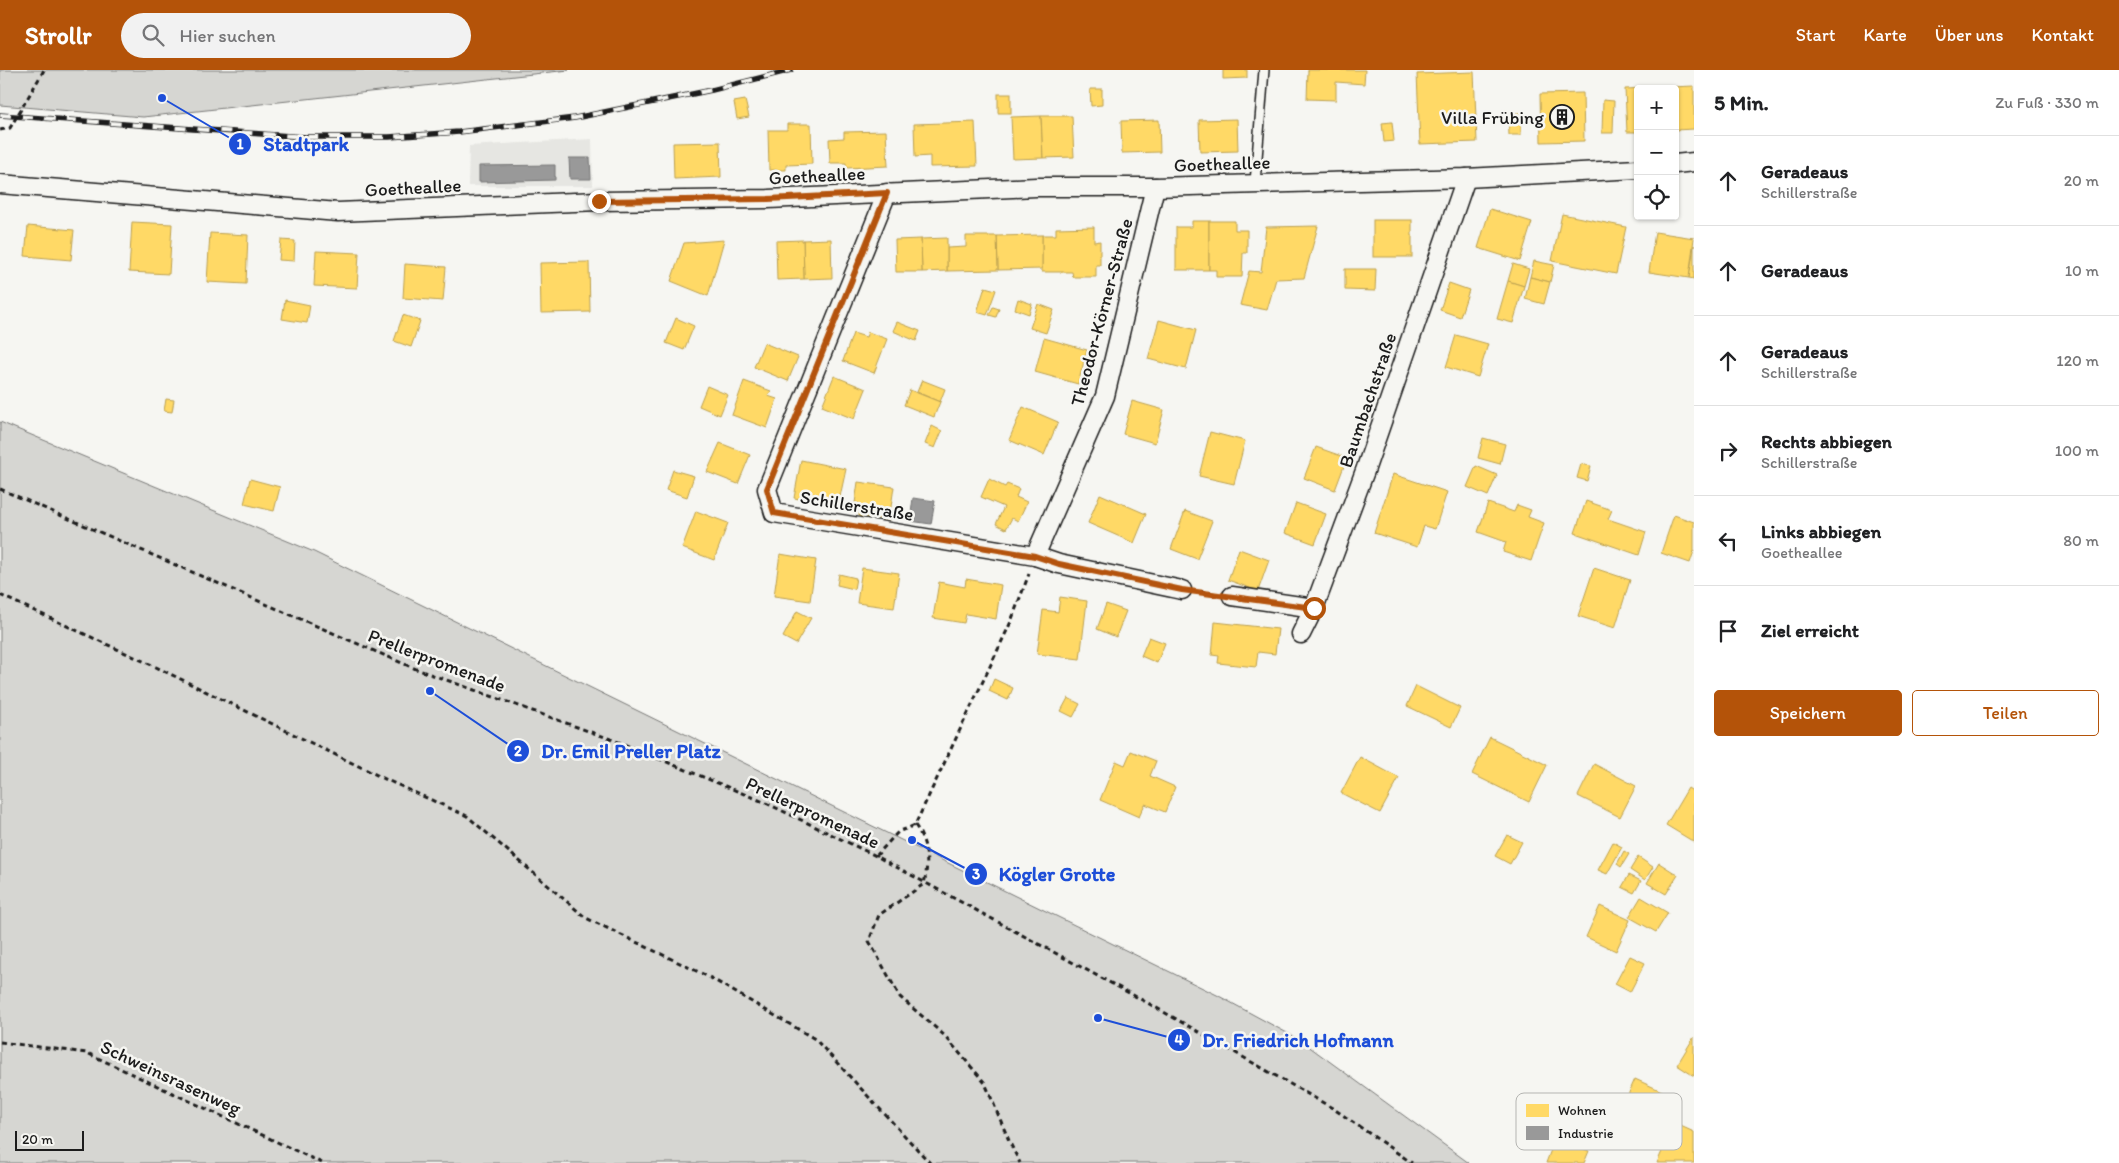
<!DOCTYPE html>
<html lang="de">
<meta charset="utf-8">
<style>
:root{--surface:#fff;--page:#f2f2f2;--text:#202124;--muted:#757577;--line:#e0e0e0;--accent:#b45309}
body{margin:0;font-family:Itim,sans-serif;background:var(--page);color:var(--text)}
.controls{position:absolute;right:15px;top:15px;display:grid;overflow:hidden;border-radius:5px;box-shadow:0 1px 4px #0004}
.controls button{width:45px;height:45px;display:grid;place-items:center;padding:0;border:0;border-bottom:1px solid var(--line);background:var(--surface);color:var(--text);font:25px sans-serif}
.scale{position:absolute;left:15px;bottom:12px;width:69px;box-sizing:border-box;padding-left:5px;border:2px solid #1c1c1c;border-top:0;font-size:14px;line-height:18px;white-space:nowrap;color:#1c1c1c;-webkit-text-stroke:4px #f6f6f2;paint-order:stroke}
.stop{position:absolute;width:15px;height:15px;margin:-11px;border:4px solid #b45309;border-radius:50%;background:#fff}
.stop.end{background:#b45309;border-color:#fff;box-shadow:0 1px 5px #0008}
.list{margin:0;padding:0;list-style:none}
h2{display:flex;justify-content:space-between;align-items:center;height:65px;margin:0;padding:0 20px;font-size:21px}
h2 small{font-size:16px;font-weight:400;color:var(--muted)}
.list li{display:grid;grid-template-columns:32px 1fr auto;gap:15px;align-items:center;box-sizing:border-box;height:90px;padding:0 20px;border-top:1px solid var(--line)}
.list b{display:block;font-size:19px;white-space:nowrap}
.list p{margin:0;font-size:16px;white-space:nowrap;color:var(--muted)}
.list em{font-size:16px;font-style:normal;color:var(--muted)}
.actions{display:flex;gap:10px;padding:15px 20px}
.actions a{flex:1;padding:11px 0;border:1px solid var(--accent);border-radius:5px;text-align:center;font-size:18px;color:var(--accent)}
.actions .main{background:var(--accent);color:#fff}
.icon{flex:none;width:28px;height:28px;fill:none;stroke:currentColor;stroke-width:2;stroke-linecap:round;stroke-linejoin:round}
.map{position:relative;flex:none;width:1694px;height:1093px;overflow:hidden}
header{display:flex;align-items:center;gap:30px;box-sizing:border-box;height:70px;padding:0 25px;background:var(--accent);color:#fff}
header strong{font-size:24px}
nav{display:flex;gap:28px;margin-inline-start:auto;font-size:18px}
.search{width:350px;height:45px;background:var(--page);display:flex;align-items:center;gap:12px;box-sizing:border-box;padding:0 18px;border-radius:28px;color:var(--muted);font-size:19px}
main{display:flex}
aside{flex:1;background:var(--surface)}
.map>svg:first-child{display:block}
.built{fill:#e6e6e2}
.green{fill:#d6d6d2;stroke:#797977}
.homes{fill:#ffd966;stroke:#bba050}
.industry{fill:#999;stroke:#747474}
.lines{fill:none;stroke-linecap:round;stroke-linejoin:round}
.service-casing{stroke:#1c1c1c;stroke-width:12}
.minor-casing{stroke:#1c1c1c;stroke-width:21}
.path{stroke:#1c1c1c;stroke-width:3;stroke-dasharray:5 4;stroke-linecap:butt}
.service{stroke:#f6f6f2;stroke-width:9}
.minor{stroke:#f6f6f2;stroke-width:18}
.rail-casing{stroke:#1c1c1c;stroke-width:5.5}
.rail{stroke:#f6f6f2;stroke-width:4;stroke-dasharray:11;stroke-linecap:butt}
.route{stroke:#b45309;stroke-width:6}
.labels{text-anchor:middle;stroke-width:5;stroke-linejoin:round;paint-order:stroke}
.poi-label{font-size:19px;fill:#1c1c1c;stroke:#f6f6f2;text-anchor:end}
.street-label{font-size:19px;fill:#1c1c1c;stroke:#f6f6f2}
.key{fill:#f6f6f2;stroke:#b5b5b2;stroke-width:1}
.key-label{font-size:14px;fill:#1c1c1c}
.leader{fill:none;stroke:#1d4ed8;stroke-width:2}
.callout-dot{fill:#1d4ed8;stroke:#f6f6f2;stroke-width:2}
.mark-label{font-size:15px;text-anchor:middle;font-weight:bold;fill:#fff}
.callout-label{font-size:20px;text-anchor:middle;font-weight:bold;fill:#1d4ed8;stroke:#f6f6f2;stroke-width:5;stroke-linejoin:round;paint-order:stroke}
</style>
<header>
<strong>Strollr</strong>
<div class="search"><svg class="icon" aria-label="search" viewBox="0 0 24 24"><circle cx="10" cy="10" r="6"/><path d="M15 15l6 6"/></svg>Hier suchen</div>
<nav><a>Start</a><a>Karte</a><a>Über uns</a><a>Kontakt</a></nav>
</header>
<main>
<div class="map">
<svg width="1694" height="1093" viewBox="0 0 1694 1093">
<rect width="100%" height="100%" fill="#f6f6f2"/>
<filter id="ink" filterUnits="userSpaceOnUse"><feTurbulence type="fractalNoise" baseFrequency=".02" numOctaves="2"/><feDisplacementMap in="SourceGraphic" scale="10" xChannelSelector="R" yChannelSelector="G"/><feConvolveMatrix kernelMatrix="1 2 1 2 8 2 1 2 1" color-interpolation-filters="sRGB"/></filter>
<g filter="url(#ink)">
<path class="built" d="M592,69l1,47h-125l1,-40z"/>
<g class="green">
<path d="M0,0h569l-426,47 -143,-12z"/>
<path d="M0,352l314,130 903,443 83,45 169,123h-1469z"/>
</g>
<g class="homes">
<path d="M1223,0h24v8l-24,1z"/>
<path d="M1308,0h57l-1,14 -28,-2v18l-29,-1z"/>
<path d="M1474,2l3,70 -57,2 -3,-70z"/>
<path d="M1694,16v43l-19,1v-41h-37v43h-11l-2,-43z"/>
<path d="M1090,19h12v16l-11,1z"/>
<path d="M1583,23l1,48 -43,1 -1,-48z"/>
<rect x="998" y="24" width="13" height="19"/>
<path d="M745,30l4,17 -12,2 -3,-17z"/>
<path d="M1603,30l11,1 -1,32h-11z"/>
<path d="M1508,43h13v22h-12z"/>
<path d="M1041,46l2,42 -30,1 -2,-42z"/>
<path d="M1041,46h31l2,41 -31,1z"/>
<path d="M1237,49l1,32 -38,1 -1,-32z"/>
<path d="M1159,50l1,32 -38,1 -1,-32z"/>
<path d="M975,52l2,44 -47,1v-11l-15,1 -1,-33z"/>
<path d="M1392,52l2,19 -10,1 -2,-19z"/>
<path d="M787,54h24l1,40 -26,1v5h-17l-1,-40h19z"/>
<path d="M886,61l2,35 -42,2v-5h-16l-1,-24 15,-1v-6z"/>
<path d="M720,72l1,35 -47,2 -1,-36z"/>
<path d="M1490,139l42,13 -12,39 -42,-13z"/>
<path d="M1562,144l64,13 -10,47 -64,-13z"/>
<rect x="1373" y="150" width="39" height="37"/>
<path d="M1192,151h17v49h-33v-43h16z"/>
<path d="M1209,151h26v9h12v23h-4l-1,24h-26v-7h-7z"/>
<path d="M132,152l40,2 -3,50 -40,-2z"/>
<path d="M28,156l46,4 -3,30 -46,-4z"/>
<path d="M1318,156l-14,52 -28,1 -9,31 -27,-5 9,-34 12,1 5,-45z"/>
<path d="M1094,157v15l6,-1v24h-4v12h-23l-1,-5h-30v-37h14v-7z"/>
<path d="M1655,162l39,6 -5,40 -40,-6z"/>
<path d="M210,163l38,2 -2,49 -39,-2z"/>
<path d="M1042,165v34l-44,1 -1,-34z"/>
<path d="M966,166h31l1,34 -51,1v-23l19,-1z"/>
<path d="M947,168v33l-25,1 -1,-33z"/>
<path d="M831,169l1,39 -28,1 -1,-39z"/>
<path d="M921,169l1,33h-26l-1,-32z"/>
<path d="M281,170l14,1 -1,20 -15,-1z"/>
<path d="M724,170l-16,56 -37,-15 13,-38z"/>
<path d="M803,170l1,39 -27,1 -1,-39z"/>
<path d="M1694,175v34l-5,-1z"/>
<path d="M316,181l43,2 -2,35 -43,-2z"/>
<path d="M1534,191l20,4 -4,17 -20,-5z"/>
<path d="M589,192l1,50 -49,1 -1,-50z"/>
<path d="M405,194l41,3 -3,34 -40,-3z"/>
<path d="M1513,194l16,5 -5,17 -16,-5z"/>
<path d="M1345,199h31l-1,22 -30,-1z"/>
<path d="M1530,207l20,5 -6,22 -19,-5z"/>
<path d="M1508,211l16,5 -11,37 -16,-4z"/>
<path d="M1449,213l20,7 -9,27 -20,-7z"/>
<path d="M985,217l11,3 -9,25 -10,-3z"/>
<path d="M1018,229l14,5 -3,10 -14,-5z"/>
<path d="M285,230l25,5 -3,18 -25,-4z"/>
<path d="M1038,234l16,6 -8,23 -16,-5z"/>
<path d="M993,237l6,2 -3,8 -7,-2z"/>
<path d="M403,245l17,6 -9,26 -17,-6z"/>
<path d="M676,248l18,8 -10,24 -18,-7z"/>
<path d="M1159,250l37,10 -10,39 -38,-10z"/>
<path d="M897,252l23,9 -4,10 -23,-10z"/>
<path d="M868,262l19,7 -13,34 -31,-12 10,-28 13,4z"/>
<path d="M1456,265l32,9 -10,33 -32,-10z"/>
<path d="M1044,268l43,12 -9,34 -43,-12z"/>
<path d="M764,273l34,14 -10,24 -34,-14z"/>
<path d="M834,306l32,13 -12,30 -32,-13z"/>
<path d="M922,310l23,9 -5,13 -23,-10z"/>
<path d="M744,311l27,10 -3,5 9,3 -10,29 -35,-13z"/>
<path d="M707,316l21,9 -8,20 -21,-9z"/>
<path d="M910,320l30,12 -6,15 -30,-12z"/>
<path d="M166,329l8,1 -2,12 -8,-1z"/>
<path d="M1132,331l32,9 -9,33 -32,-9z"/>
<path d="M1023,337l35,15 -14,33 -35,-15z"/>
<path d="M932,356l10,5 -7,17 -10,-4z"/>
<path d="M1210,362l35,9 -11,43 -35,-8z"/>
<path d="M1483,368l22,6 -5,20 -22,-6z"/>
<path d="M720,373l30,12 -12,29 -31,-12z"/>
<path d="M1316,377l31,11 -12,32 -31,-12z"/>
<path d="M801,390l45,9 -8,37 -44,-8z"/>
<path d="M1581,394l10,2 -4,15 -10,-3z"/>
<path d="M1476,396l21,9 -9,21 -21,-9z"/>
<path d="M673,400l21,6 -7,21 -21,-7z"/>
<path d="M1393,404l54,18 -12,37 -11,-3 -7,21 -43,-14z"/>
<path d="M250,409l30,8 -6,24 -30,-7z"/>
<path d="M989,409l16,8 2,-3 12,5 -3,8 11,5 -9,19 -6,-3 -6,11 -10,-5 8,-17 -23,-10z"/>
<path d="M858,412l36,5 -5,33 -30,-4 1,-12 -5,-1z"/>
<path d="M1100,424l46,20 -12,29 -46,-20z"/>
<path d="M1586,431l26,9 -4,9 38,13 -7,23 -64,-22z"/>
<path d="M1296,433l30,11 -11,30 -30,-11z"/>
<path d="M1488,433l26,9 3,-7 14,5 -3,7 16,6 -13,38 -28,-9 3,-10 -28,-10z"/>
<path d="M696,441l32,12 -14,37 -32,-12z"/>
<path d="M1185,441l27,10 -15,38 -26,-10z"/>
<path d="M1674,445l20,7v29l-4,12 -29,-10z"/>
<path d="M1239,479l30,11 -11,31 -30,-11z"/>
<path d="M780,484l36,6 -6,41 -36,-5z"/>
<path d="M862,498l37,5 -5,35 -37,-5z"/>
<path d="M1594,498l36,12 -15,48 -37,-12z"/>
<path d="M839,504l17,4 -2,11 -17,-4z"/>
<path d="M966,509l35,6 -5,34 -30,-5 -2,9 -31,-5 6,-36 26,5z"/>
<path d="M1060,527l27,4 -7,58 -43,-5 6,-44 15,2z"/>
<path d="M1106,534l20,7 -10,26 -19,-8z"/>
<path d="M797,541l14,7 -15,26 -13,-7z"/>
<path d="M1215,552l63,7 -3,25 -17,-2 -2,15 -38,-4 1,-7 -7,-1z"/>
<path d="M1149,567l16,6 -8,20 -16,-7z"/>
<path d="M994,609l19,9 -5,12 -19,-9z"/>
<path d="M1416,616l44,22 -9,19 -44,-21z"/>
<path d="M1068,628l12,6 -7,13 -12,-6z"/>
<path d="M1490,667l57,28 -18,37 -57,-28z"/>
<path d="M1131,681l25,10 -6,15 25,11 -10,25 -20,-8 -6,13 -39,-17 16,-39 9,4z"/>
<path d="M1360,687l39,21 -19,35 -39,-20z"/>
<path d="M1594,694l42,22 -16,31 -42,-21z"/>
<path d="M1688,718l6,4v50l-28,-17z"/>
<path d="M1507,765l15,7 -12,22 -15,-8z"/>
<path d="M1613,772l9,5 -15,27 -9,-4z"/>
<path d="M1624,781l5,3 -8,13 -4,-3z"/>
<path d="M1638,787l15,10 -8,13 -15,-10z"/>
<path d="M1659,793l19,12 -12,19 -19,-11z"/>
<path d="M1629,805l12,6 -7,12 -12,-6z"/>
<path d="M1641,827l27,16 -12,19 -27,-15z"/>
<path d="M1600,836l30,14 -14,31 -30,-14z"/>
<path d="M1630,886l15,7 -15,29 -15,-8z"/>
<path d="M1694,967v39l-17,-11z"/>
<path d="M1635,1009l29,13 -11,26 -29,-14z"/>
<path d="M1676,1054l18,8v31h-37l6,-14 -7,-3 8,-19 9,3z"/>
<path d="M1555,1069l34,12 -5,12h-38z"/>
</g>
<g class="industry">
<path d="M569,88h21l1,21h-21z"/>
<path d="M555,95v15l-76,2v-16z"/>
<path d="M913,428l22,3 -4,23 -21,-3z"/>
</g>
<g class="lines">
<defs>
<path id="service" d="M1255,113l9,-113"/>
<g id="minor">
<path d="M1675,94l19,-2"/>
<path d="M0,114l338,28 261,-11 169,-2 268,-12h119l311,-9 172,-9"/>
<path d="M887,123l-120,296 7,24 261,43 24,8 123,26"/>
<path d="M1035,486l70,-160 50,-209"/>
<path d="M1232,526l82,12"/>
<path d="M1301,564l13,-26 52,-140 100,-290"/>
</g>
</defs>
<use href="#service" class="service-casing"/>
<use href="#minor" class="minor-casing"/>
<g class="path">
<path d="M0,60l10,-2 34,-58"/>
<path d="M0,419l416,180 200,72 150,62 110,53 279,151 179,102 78,54"/>
<path d="M1201,522l13,2"/>
<path d="M0,525l156,72 231,113 80,36 119,102 123,59 106,62 115,124"/>
<path d="M915,755c13,19 14,37 9,59l-45,31 -10,26 31,56 45,39 40,47 25,60 10,20"/>
<path d="M876,786l22,-24 17,-7 95,-201 19,-50"/>
<path d="M0,972l87,11 235,110"/>
</g>
<use href="#service" class="service"/>
<use href="#minor" class="minor"/>
<defs>
<path id="rail" d="M0,45l305,22h84l70,-5 116,-14 137,-28 79,-20"/>
</defs>
<use href="#rail" class="rail-casing"/>
<use href="#rail" class="rail"/>
</g>
</g>
<g class="lines" filter="url(#ink)">
<path class="route" d="M599,131l169,-2 119,-6 -120,296 7,24 261,43 24,8 123,26 132,18"/>
</g>
<defs>
<symbol id="building-ring" viewBox="-11 -11 22 22"><circle r="9.5" fill="#f6f6f2" stroke="#1c1c1c" stroke-width="1.5"/><path d="M-4-6H4V6H1V3H-1V6H-4ZM-2.5-4.3h1.7v1.8h-1.7ZM.8-4.3h1.7v1.8H.8ZM-2.5-1h1.7V.8h-1.7ZM.8-1h1.7V.8H.8Z" fill="#1c1c1c"/></symbol>
</defs>
<g fill-rule="evenodd">
<use href="#building-ring" x="1548" y="33" width="28" height="28"/>
</g>
<g class="labels">
<g class="poi-label">
<text x="1544" y="54">Villa Frübing</text>
</g>
<g class="street-label">
<text transform="translate(1222 93) rotate(-2)" y="7">Goetheallee</text>
<text transform="translate(817 105) rotate(-3)" y="7">Goetheallee</text>
<text transform="translate(413 117) rotate(-3)" y="7">Goetheallee</text>
<text transform="translate(1101 242) rotate(-75)" y="7">Theodor-Körner-Straße</text>
<text transform="translate(1367 330) rotate(-71)" y="7">Baumbachstraße</text>
<text transform="translate(857 435) rotate(9)" y="7">Schillerstraße</text>
<text transform="translate(437 590) rotate(21)" y="7">Prellerpromenade</text>
<text transform="translate(813 742) rotate(25)" y="7">Prellerpromenade</text>
<text transform="translate(171 1007) rotate(25)" y="7">Schweinsrasenweg</text>
</g>
</g>
<rect x="1516" y="1023" width="166" height="57" rx="8" class="key"/>
<rect x="1526" y="1034" width="23" height="13" fill="#ffd966"/>
<rect x="1526" y="1056" width="23" height="14" fill="#999"/>
<g class="key-label">
<text x="1558" y="1045">Wohnen</text>
<text x="1558" y="1068">Industrie</text>
</g>
<path class="leader" d="M162 28L240 74M430 621L518 681M912 770L976 804M1098 948L1179 970"/>
<g class="callout-dot">
<circle cx="162" cy="28" r="5"/>
<circle cx="430" cy="621" r="5"/>
<circle cx="912" cy="770" r="5"/>
<circle cx="1098" cy="948" r="5"/>
<circle cx="240" cy="74" r="12"/>
<circle cx="518" cy="681" r="12"/>
<circle cx="976" cy="804" r="12"/>
<circle cx="1179" cy="970" r="12"/>
</g>
<g class="mark-label">
<text x="240" y="79">1</text>
<text x="518" y="686">2</text>
<text x="976" y="809">3</text>
<text x="1179" y="975">4</text>
</g>
<g class="callout-label">
<text x="306" y="81">Stadtpark</text>
<text x="631" y="688">Dr. Emil Preller Platz</text>
<text x="1057" y="811">Kögler Grotte</text>
<text x="1298" y="977">Dr. Friedrich Hofmann</text>
</g>
</svg>
<div class="controls">
<button>+</button>
<button>−</button>
<button><svg class="icon" aria-label="locate" viewBox="0 0 24 24"><circle cx="12" cy="12" r="6"/><path d="M12 2v4M12 18v4M2 12h4M18 12h4"/></svg></button>
</div>
<div class="scale">20 m</div>
<div class="stop" style="left:1314px;top:538px"></div>
<div class="stop end" style="left:599px;top:131px"></div>
</div>
<aside>
<h2>5 Min.<small>Zu Fuß · 330 m</small></h2>
<ul class="list">
<li><svg class="icon" aria-label="ahead" viewBox="0 0 24 24"><path d="M12 20V5M6 11l6-6 6 6"/></svg><div><b>Geradeaus</b><p>Schillerstraße</p></div><em>20 m</em></li>
<li><svg class="icon" aria-label="ahead" viewBox="0 0 24 24"><path d="M12 20V5M6 11l6-6 6 6"/></svg><div><b>Geradeaus</b></div><em>10 m</em></li>
<li><svg class="icon" aria-label="ahead" viewBox="0 0 24 24"><path d="M12 20V5M6 11l6-6 6 6"/></svg><div><b>Geradeaus</b><p>Schillerstraße</p></div><em>120 m</em></li>
<li><svg class="icon" aria-label="right" viewBox="0 0 24 24"><path d="M7 20v-9h11M14 6l5 5-5 5"/></svg><div><b>Rechts abbiegen</b><p>Schillerstraße</p></div><em>100 m</em></li>
<li><svg class="icon" aria-label="left" viewBox="0 0 24 24"><path d="M17 20v-9H6M10 6l-5 5 5 5"/></svg><div><b>Links abbiegen</b><p>Goetheallee</p></div><em>80 m</em></li>
<li><svg class="icon" aria-label="arrive" viewBox="0 0 24 24"><path d="M6 21V4h12l-3 4 3 4H6"/></svg><div><b>Ziel erreicht</b></div></li>
</ul>
<div class="actions"><a class="main">Speichern</a><a>Teilen</a></div>
</aside>
</main>
